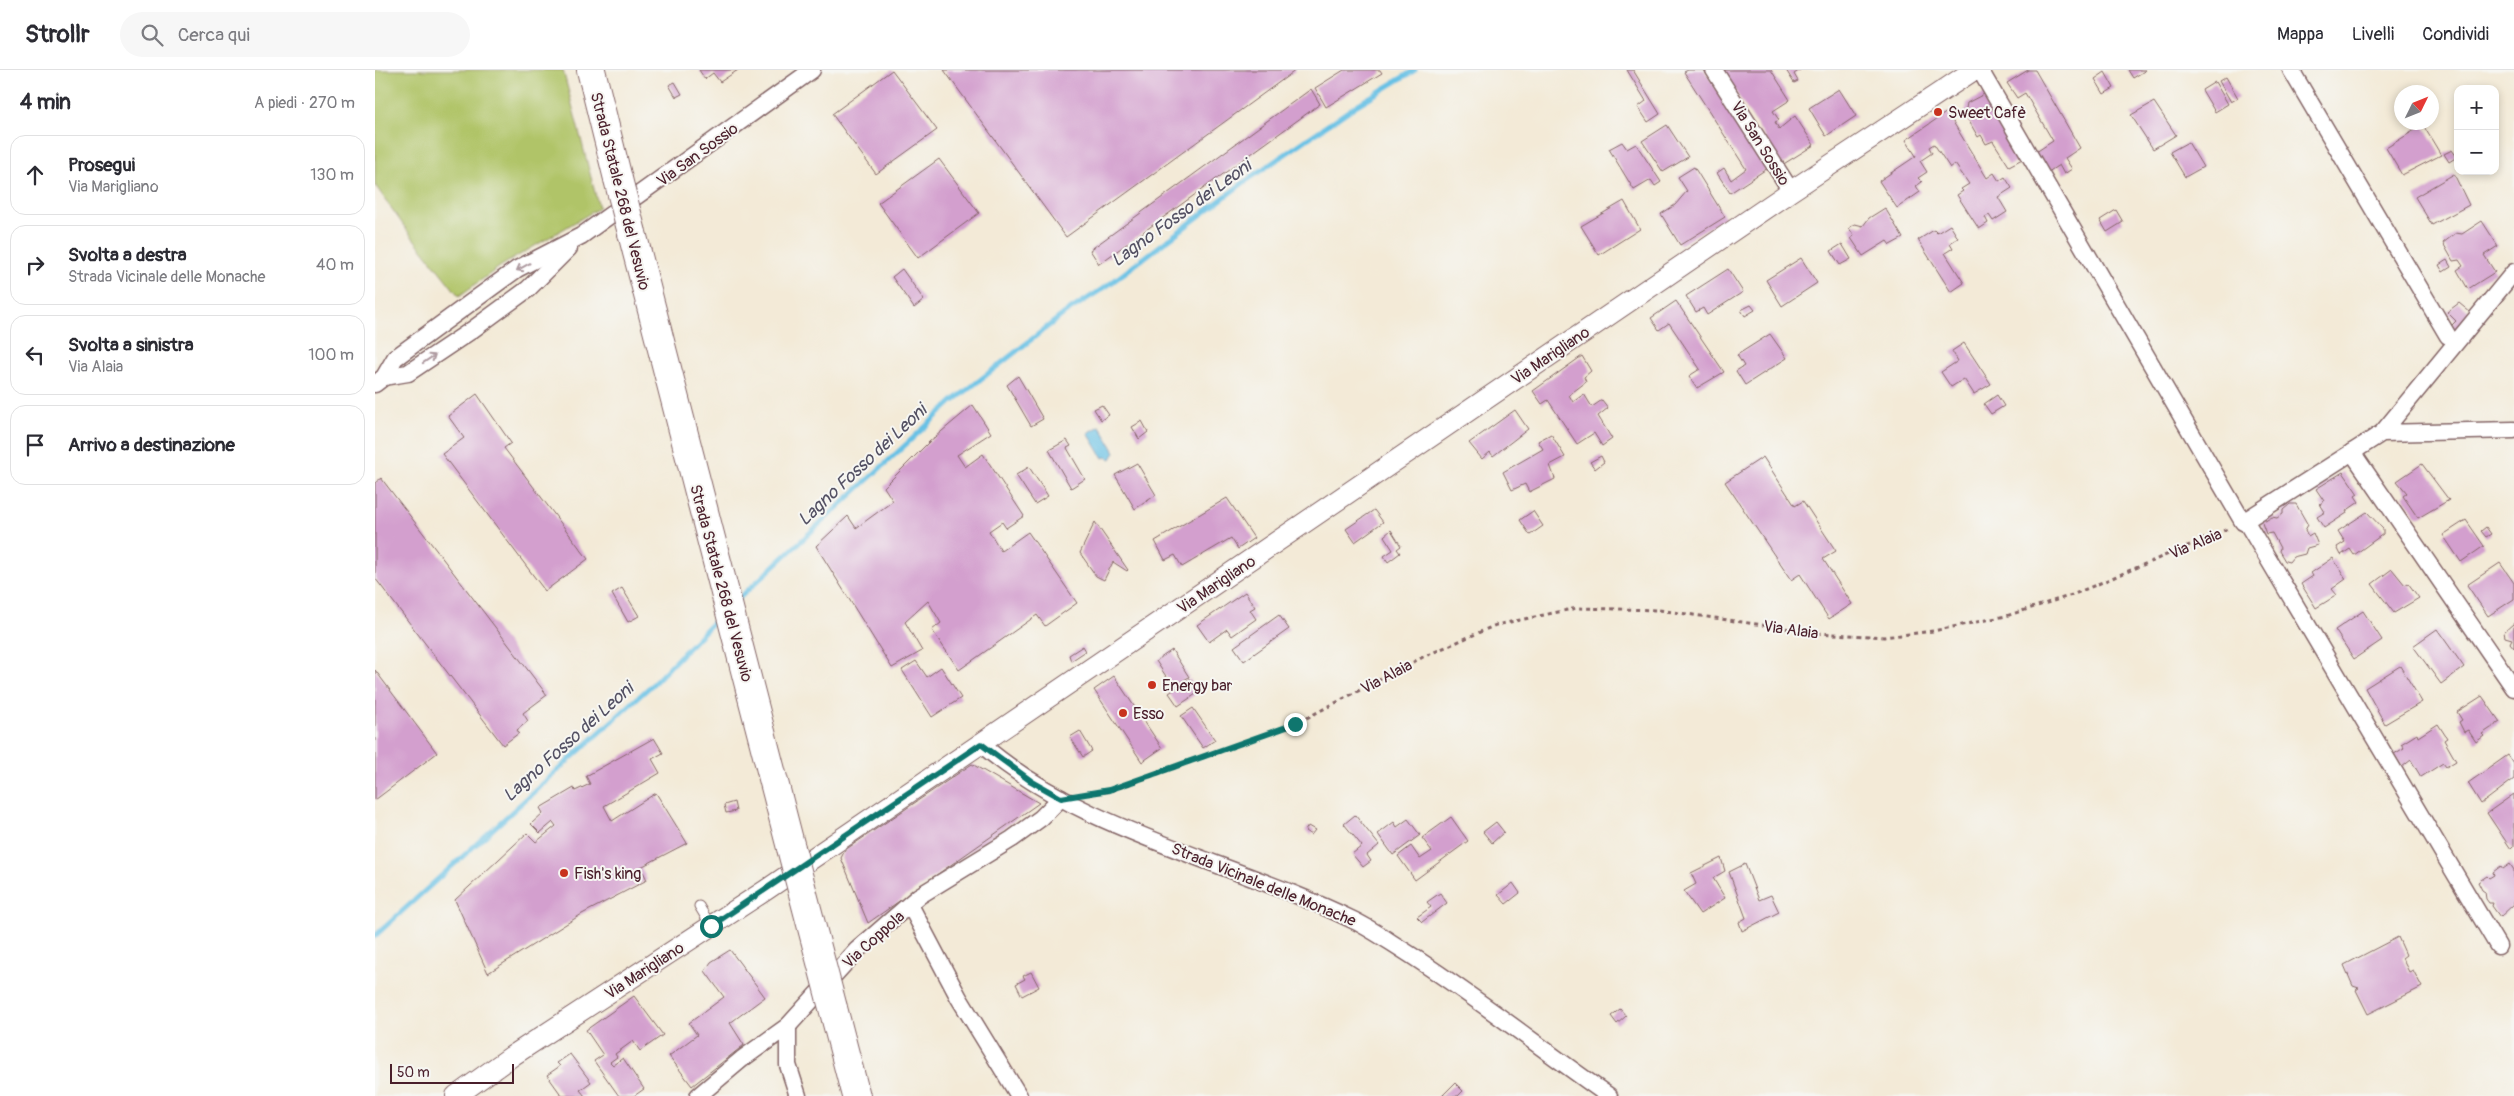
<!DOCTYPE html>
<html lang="it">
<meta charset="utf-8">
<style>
:root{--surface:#fff;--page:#f7f7f7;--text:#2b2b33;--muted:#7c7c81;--line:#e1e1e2}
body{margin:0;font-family:Pangolin,sans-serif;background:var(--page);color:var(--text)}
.controls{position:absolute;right:15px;top:15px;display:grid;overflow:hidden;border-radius:10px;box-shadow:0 2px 8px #0003}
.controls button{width:45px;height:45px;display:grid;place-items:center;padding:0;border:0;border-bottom:1px solid var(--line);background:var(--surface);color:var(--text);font:25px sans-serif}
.compass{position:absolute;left:2019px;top:15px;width:45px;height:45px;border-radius:50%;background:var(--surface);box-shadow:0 2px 8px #0003;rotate:47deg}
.scale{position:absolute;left:15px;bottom:12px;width:124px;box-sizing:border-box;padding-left:5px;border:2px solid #4a1f2b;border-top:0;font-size:14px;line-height:18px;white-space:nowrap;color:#4a1f2b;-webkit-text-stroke:4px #f6f6f2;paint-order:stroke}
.stop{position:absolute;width:15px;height:15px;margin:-11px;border:4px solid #0f766e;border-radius:50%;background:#fff}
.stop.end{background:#0f766e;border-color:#fff;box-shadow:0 1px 5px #0008}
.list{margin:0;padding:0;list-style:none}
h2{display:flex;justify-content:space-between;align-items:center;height:65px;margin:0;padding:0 20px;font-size:21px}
h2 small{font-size:16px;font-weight:400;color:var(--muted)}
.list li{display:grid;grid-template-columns:32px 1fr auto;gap:15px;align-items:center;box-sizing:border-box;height:80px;margin:0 10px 10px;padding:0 10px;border:1px solid var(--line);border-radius:15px}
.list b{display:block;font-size:19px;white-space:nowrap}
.list p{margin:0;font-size:16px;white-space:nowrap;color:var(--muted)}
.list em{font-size:16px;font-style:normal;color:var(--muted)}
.icon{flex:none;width:28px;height:28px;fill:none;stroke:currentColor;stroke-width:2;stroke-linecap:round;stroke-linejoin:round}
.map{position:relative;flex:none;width:2139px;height:1026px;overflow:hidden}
header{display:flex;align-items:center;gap:30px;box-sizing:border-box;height:70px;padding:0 25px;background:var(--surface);border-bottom:1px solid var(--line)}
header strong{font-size:24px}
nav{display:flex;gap:28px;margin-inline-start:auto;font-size:18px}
.search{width:350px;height:45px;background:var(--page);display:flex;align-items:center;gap:12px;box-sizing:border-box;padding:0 18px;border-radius:28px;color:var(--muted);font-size:19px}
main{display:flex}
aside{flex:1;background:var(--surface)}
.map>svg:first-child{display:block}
.green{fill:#b0c468;stroke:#7d724a}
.water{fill:#68c1e5;stroke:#597088}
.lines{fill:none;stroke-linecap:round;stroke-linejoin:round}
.stream{stroke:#68c1e5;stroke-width:5}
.building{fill:#d39fce}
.service-casing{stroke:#856667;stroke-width:11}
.minor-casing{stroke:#856667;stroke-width:19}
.tertiary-casing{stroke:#856667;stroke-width:22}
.trunk-casing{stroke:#856667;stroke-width:30}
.path{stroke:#856667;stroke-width:3;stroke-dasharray:4 4;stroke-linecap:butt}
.service{stroke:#fff;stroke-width:9}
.minor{stroke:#fff;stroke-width:16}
.tertiary{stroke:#fff;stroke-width:20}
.trunk{stroke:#fff;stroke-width:28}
.trunk-bridge-casing{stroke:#856667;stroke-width:30;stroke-linecap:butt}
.trunk-bridge{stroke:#fff;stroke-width:28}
.oneway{stroke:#ae9aa0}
.route{stroke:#0f766e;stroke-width:6}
.poi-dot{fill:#c8321e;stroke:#f6f6f2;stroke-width:2}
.labels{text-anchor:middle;stroke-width:4;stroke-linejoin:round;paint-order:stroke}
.poi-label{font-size:16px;fill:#4a1f2b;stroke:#f6f6f2;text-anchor:start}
.street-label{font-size:16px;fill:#4a1f2b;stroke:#f6f6f2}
.water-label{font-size:18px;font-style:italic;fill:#535063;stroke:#f6f6f2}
</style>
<header>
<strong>Strollr</strong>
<div class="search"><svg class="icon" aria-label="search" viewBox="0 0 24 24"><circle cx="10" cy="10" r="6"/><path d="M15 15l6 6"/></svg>Cerca qui</div>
<nav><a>Mappa</a><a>Livelli</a><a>Condividi</a></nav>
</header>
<main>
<aside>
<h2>4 min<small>A piedi · 270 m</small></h2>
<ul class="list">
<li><svg class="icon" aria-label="ahead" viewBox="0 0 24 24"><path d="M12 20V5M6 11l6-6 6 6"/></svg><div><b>Prosegui</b><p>Via Marigliano</p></div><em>130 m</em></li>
<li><svg class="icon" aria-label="right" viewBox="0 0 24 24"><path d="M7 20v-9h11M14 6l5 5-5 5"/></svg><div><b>Svolta a destra</b><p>Strada Vicinale delle Monache</p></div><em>40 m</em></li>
<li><svg class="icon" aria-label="left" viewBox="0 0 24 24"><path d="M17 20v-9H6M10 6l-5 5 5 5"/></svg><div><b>Svolta a sinistra</b><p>Via Alaia</p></div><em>100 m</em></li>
<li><svg class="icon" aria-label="arrive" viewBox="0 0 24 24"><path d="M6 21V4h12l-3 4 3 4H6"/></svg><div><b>Arrivo a destinazione</b></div></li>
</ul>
</aside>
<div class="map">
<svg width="2139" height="1026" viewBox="0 0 2139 1026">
<rect width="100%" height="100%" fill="#f6f6f2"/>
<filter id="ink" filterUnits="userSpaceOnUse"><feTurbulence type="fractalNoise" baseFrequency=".02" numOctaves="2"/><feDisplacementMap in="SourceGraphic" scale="10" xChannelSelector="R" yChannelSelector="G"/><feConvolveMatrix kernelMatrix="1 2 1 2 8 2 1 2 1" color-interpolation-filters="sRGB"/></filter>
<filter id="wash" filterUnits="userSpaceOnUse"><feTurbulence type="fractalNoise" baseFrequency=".0096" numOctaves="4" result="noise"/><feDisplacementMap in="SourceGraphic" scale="20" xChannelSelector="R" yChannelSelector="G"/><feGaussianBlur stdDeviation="1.12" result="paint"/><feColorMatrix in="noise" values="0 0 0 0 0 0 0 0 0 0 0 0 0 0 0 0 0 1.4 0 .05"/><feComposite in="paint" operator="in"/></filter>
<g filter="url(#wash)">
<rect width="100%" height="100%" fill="#f3ead7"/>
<path class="green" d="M0,0h188l36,138 -98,58 -42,30 -53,-67 -31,-44z"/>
<path class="water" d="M725,356l15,26 -4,7 -5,-2 -3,1 -15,-25z"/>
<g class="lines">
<g class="stream">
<path d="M361,531l216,-199 113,-89 42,-27 136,-103 114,-78 58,-35"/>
<path d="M0,866l279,-253 68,-70"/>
</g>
</g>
<g id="blocks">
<g class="building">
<path d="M324,0h39l-18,12 -7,-9 -8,6z"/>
<path d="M517,0l45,60 -61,44 -44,-60z"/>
<path d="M569,0h352l-230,167z"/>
<path d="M969,0h36l2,3 -56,34 -11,-19z"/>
<path d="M1252,0h6l27,44 -12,8 -10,-15 8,-6z"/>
<path d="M1313,0h16l64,98 -38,25 -13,-20 7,-5 7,12 15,-11 -62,-97z"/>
<path d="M1347,0h49l19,30 -17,11 6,9 -4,2 4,7 16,-13 19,29 -32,20z"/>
<path d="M1411,0h14l-6,4 4,7 -4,2z"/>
<path d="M1653,0h7l45,78 -15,10 7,11 -8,5 -5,-9 -14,9 -12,-20 20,-13 -28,-48 -8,5 -10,-15z"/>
<path d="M1753,0h18l-13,8z"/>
<path d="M1730,2l9,16 -10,6 -9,-15z"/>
<path d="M1851,7l12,21 -7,4 -12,-21z"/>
<path d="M300,12l7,12 -6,3 -7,-12z"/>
<path d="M1840,12l13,22 -13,8 -13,-22z"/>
<path d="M936,19l9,15 -221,160 -9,-14z"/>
<path d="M1464,19l17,27 -30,20 -17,-28z"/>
<path d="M1611,23l38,65 -15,8 -16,-25 -7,3 -5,-9 -3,2 -13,-23 2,-11z"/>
<path d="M1779,32l22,33 -23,14 -22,-34z"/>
<path d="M1572,42l40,66 7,-5 5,8 6,-4 7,11 -14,9 9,15 -14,9 -4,-6 -4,2 3,6 -9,6 -22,-34 6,-4 -2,-2 8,-5 -14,-20 -5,4 -16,-24 -5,3 3,6 -12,8 7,11 -9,6 4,4 -6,4 4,6 -23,16 -18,-27 37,-25 -10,-16z"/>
<path d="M1292,55l21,32 -25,15 -21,-31z"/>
<path d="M2048,55l18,30 -39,20 -16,-27z"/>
<path d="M1247,72l5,7 9,-5 25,38 -6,4 -4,-6 -17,10 -25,-41z"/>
<path d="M1813,72l15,25 -18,10 -15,-25z"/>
<path d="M2077,80l5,7 -8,5 -5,-8z"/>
<path d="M564,89l40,54 -61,45 -40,-55z"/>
<path d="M1319,97l31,50 -45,28 -19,-31 14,-9 12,-14 -9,-14z"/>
<path d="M2079,104l15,31 -37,20 -17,-28z"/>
<path d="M1249,131l16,28 -41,26 -18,-29z"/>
<path d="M1510,138l18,30 -13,7 -3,-4 -24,15 -12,-18 3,-2 -5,-8 6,-4 8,2 6,-8z"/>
<path d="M1741,140l7,12 -16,10 -7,-12z"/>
<path d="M2107,151l16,25 -14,9 11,17 -27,17 -11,-19 6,-4 -4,-6 -6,1 -10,-18 13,-10 6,1z"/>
<path d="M1575,155l8,13 -8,5 3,5 -8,5 19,30 -13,9 -33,-52 16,-10 3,3z"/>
<path d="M1467,174l9,15 -11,6 -9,-14z"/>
<path d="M1426,188l16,25 -35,23 -16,-26z"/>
<path d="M2072,190l4,7 -8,5 -4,-7z"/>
<path d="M527,199l22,31 -10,8 -22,-31z"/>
<path d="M1353,199l15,23 -36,23 -4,-7 -7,4 -10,-16z"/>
<path d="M1301,231l48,71 -27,16 -8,-12 11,-7 -31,-46 -10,7 -8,-12z"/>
<path d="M2084,233l12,10 -17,21 -5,-6 7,-7 -9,-9z"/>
<path d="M1376,235l4,5 -10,6 -4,-6z"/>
<path d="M1395,264l17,24 -42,27 -9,-14 8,-5 -7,-11z"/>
<path d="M1589,273l27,41 -17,10 -10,-15 -13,8 -10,-15 17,-11 -6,-10z"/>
<path d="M1207,286l9,15 -7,6 2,5 -17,13 4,7 11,-8 8,13 10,-7 6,8 -10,8 14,23 -10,7 -8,-13 -17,11 -29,-44 -6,4 -9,-13z"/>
<path d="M643,306l25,43 -12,7 -24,-41z"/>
<path d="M102,324l34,49 -7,5 84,111 -43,32 -103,-137 22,-16 -16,-22z"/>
<path d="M1622,325l7,11 -13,8 -7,-10z"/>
<path d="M598,335l18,28 -34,22 8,12 18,-13 41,62 -18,12 -4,-6 -13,9 12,20 27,-19 49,71 -32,23 -8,-11 -78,55 -27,-40 9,-7 -13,-22 -23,21 17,29 -30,17 -76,-122 32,-30 8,12 37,-27 -9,-14 45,-45z"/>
<path d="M727,335l7,10 -8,5 -7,-11z"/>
<path d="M1140,340l13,19 -35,27 -3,-4 -8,7 -13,-16z"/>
<path d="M767,351l6,11 -9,7 -7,-12z"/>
<path d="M1176,364l14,23 -15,8 5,14 -26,13 -4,-8 -13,6 -9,-18 40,-23 -5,-8z"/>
<path d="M692,370l4,6 -4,2 18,31 -14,9 -22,-38z"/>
<path d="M1226,386l3,6 -9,7 -5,-7z"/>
<path d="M1388,387l32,49 8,-5 33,50 -13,8 29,45 -23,15 -29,-45 -9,6 -66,-98z"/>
<path d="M762,393l19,32 -21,14 -20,-34z"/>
<path d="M2047,394l27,36 -31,18 -15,-22 4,-3 -10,-12z"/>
<path d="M654,397l19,29 -13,8 -19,-29z"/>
<path d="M1968,402l15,22 -3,2 4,6 -13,9 1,2 -23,15 -7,-11 8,-5 -5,-8 4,-3 -8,-12z"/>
<path d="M6,408l166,217 -24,18 5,8 -11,9 2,3 -16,12 -128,-167v-95z"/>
<path d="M852,428l27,40 -16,11 -7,-11 -49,29 -7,-12 -10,5 -10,-19z"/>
<path d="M1915,434h6l12,21 -3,5 3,6 5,-3 5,12 -11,3 -2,6 -12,3 -4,5 -4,-1 -6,-10 1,-3 -8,-15 -6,1 -4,-11 10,-6 5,1 6,-4v-4z"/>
<path d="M999,440l9,12 -28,20 -9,-13z"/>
<path d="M1158,441l10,15 -13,9 -10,-15z"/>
<path d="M1992,442l16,17v5l-29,21 -4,-6 -9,6 -4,-8 8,-5 -7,-11z"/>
<path d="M2091,450l18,26 -23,16 -18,-27z"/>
<path d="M720,452l33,48 -1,1 -14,-9 -9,18 -8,-4 -16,-23z"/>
<path d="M2111,457l5,7 -5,3 -5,-6z"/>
<path d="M1016,460l10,16 -4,3 3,4 -12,9 -4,-6 9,-6 -9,-14z"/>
<path d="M1958,488l13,21 -14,10 5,6 -21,13 -15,-24 12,-8 -2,-3z"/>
<path d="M2125,493l14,20v16l-26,17 -21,-31z"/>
<path d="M2017,499l13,16 3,-2 11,15 -25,15 -22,-29z"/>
<path d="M247,518l17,28 -11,6 -16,-28z"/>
<path d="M870,522l10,15 -5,3 6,9 -24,17 -5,-7 -18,13 -12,-17z"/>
<path d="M1988,541l19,29 -28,19 -19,-29z"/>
<path d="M904,545l10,14 -45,32 -10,-14z"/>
<path d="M2139,553v25l-4,-5 2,-4 -7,-2 -1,-5z"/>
<path d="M2062,559l27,38 -23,17 -28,-38z"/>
<path d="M708,576l3,5 -15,10 -2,-6z"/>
<path d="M797,580l17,27 -16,10 -17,-26z"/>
<path d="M541,591l11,16 14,-10 20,31 -29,19 -30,-47z"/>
<path d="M2025,596l22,36 -37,22 -20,-36z"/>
<path d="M0,600l62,83 -62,47z"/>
<path d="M739,606l48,72 -20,14 -48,-72z"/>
<path d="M815,609l9,13 -21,14 -9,-13z"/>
<path d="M2107,626l18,26 -18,12 2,2 -8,6 -8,-12 -4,2 -5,-10 3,-2 -5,-8z"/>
<path d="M818,638l22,32 -12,8 -22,-32z"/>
<path d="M2063,654l9,14 -3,2 12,21 -10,6 -3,-4 -22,14 -10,-17 -9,7 -8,-13 10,-6 -3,-4 16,-10 1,3z"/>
<path d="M705,661l12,20 -9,6 -13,-20z"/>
<path d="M279,668l9,15 -11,6 8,14 -56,33 8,15 44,-28 31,50 -46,24 6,13 -65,34 -94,59 -33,-73 72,-67 9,9 20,-16 -3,-4 -13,11 -9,-9 12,-11 -3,-5 34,-20 1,3 15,-7 -4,-8z"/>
<path d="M2133,685l6,9v15l-33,25 -13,-21z"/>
<path d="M597,694l67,39 -171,120 -27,-65 4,-8z"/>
<path d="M2139,724v52l-3,3 -24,-36z"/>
<path d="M359,732l2,9 -10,2 -2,-8z"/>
<path d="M980,745l24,30 -12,10 4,6 -8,6 -11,-13 10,-8 -18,-22z"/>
<path d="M1076,747l17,24 -53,39 -17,-24 13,-10 9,13 12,-8 -10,-13z"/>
<path d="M1033,749l12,16 -27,20 -15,-21 16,-12 3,5z"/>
<path d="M1121,752l8,10 -12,11 -9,-11z"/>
<path d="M933,756l7,4 -4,5 -6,-4z"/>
<path d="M1346,788l4,13 -12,7 12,20 -25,16 -16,-23 12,-7 -5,-11z"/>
<path d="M1370,794l14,36 12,-5 8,17 -37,19 -3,-9 7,-4 -17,-46z"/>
<path d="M2135,794l4,6v34l-14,13 -8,-11 1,-3h-4l-3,-4 -1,-7 -3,-2 -4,-8 9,-6 2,2 5,-3 -1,-3 8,-6 2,3z"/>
<path d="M1138,813l7,10 -14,11 -8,-9z"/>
<path d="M1065,823l7,10 -25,19 -5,-5 14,-10 -4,-5z"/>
<path d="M2023,867l8,18 -4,3 7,14 4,-2 9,17 -54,27 -12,-24 3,-2 -6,-2 -9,-21z"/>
<path d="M355,880l35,47 -35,26 14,22 -52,41 -23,-30 28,-21 -8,-12 35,-26 -19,-26 6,-9z"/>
<path d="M656,902l8,15 -17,9 -6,-12 9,-5 -2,-3z"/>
<path d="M259,926l29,39 -23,16 -7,-10 -18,13 2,3 -7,5 3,3 10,-7 21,31 -10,7h-15l-25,-35 9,-6 -17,-25z"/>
<path d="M1245,939l6,7 -9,8 -6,-8z"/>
<path d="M195,984l21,28 -11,8 5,6h-23l-15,-21 13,-9 -3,-3z"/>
<path d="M1080,1013l8,8 -5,5h-16z"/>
</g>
</g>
</g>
<g filter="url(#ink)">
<use href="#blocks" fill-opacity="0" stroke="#856667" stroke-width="1"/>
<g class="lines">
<defs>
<path id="service" d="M324,836l12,20"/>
<g id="minor">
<path d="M1339,0l77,121"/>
<path d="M1605,0l263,452 139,-89 132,-3"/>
<path d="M1916,0l157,266"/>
<path d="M9,307l24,-4 64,-43 56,-41 41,-41"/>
<path d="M0,314l9,-7 11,-19 82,-60 40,-29 64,-33 231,-166"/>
<path d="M2007,363l132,-161"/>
<path d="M1977,382l162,236"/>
<path d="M1870,450l253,426"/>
<path d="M606,674c101,88 254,118 374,177 16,8 32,19 48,29 71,45 137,98 206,146"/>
<path d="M535,835l49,93 60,98"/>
<path d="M413,956v39l10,31"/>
<path d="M323,1026l44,-37 46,-33 69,-76 62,-54 93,-57 29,-21 20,-20"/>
</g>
<path id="tertiary" d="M81,1026l56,-40 254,-166 1025,-699 183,-121"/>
<g id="trunk">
<path d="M216,0l27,109"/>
<path d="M257,163l159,615"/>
<path d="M458,938l23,88"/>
</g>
</defs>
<use href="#service" class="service-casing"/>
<use href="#minor" class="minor-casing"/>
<use href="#tertiary" class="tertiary-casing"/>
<use href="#trunk" class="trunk-casing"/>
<path class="path" d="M713,724l21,-3 186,-67 128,-67 73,-32 81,-17 82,2 159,23 66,4 49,-6 73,-15 66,-21 158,-67"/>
<use href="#service" class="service"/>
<use href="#minor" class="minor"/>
<use href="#tertiary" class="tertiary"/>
<use href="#trunk" class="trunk"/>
<defs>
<g id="trunk-bridge">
<path d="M243,109l14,54"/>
<path d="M416,778l42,160"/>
</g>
</defs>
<use href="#trunk-bridge" class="trunk-bridge-casing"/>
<use href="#trunk-bridge" class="trunk-bridge"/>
</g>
<defs><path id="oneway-shaft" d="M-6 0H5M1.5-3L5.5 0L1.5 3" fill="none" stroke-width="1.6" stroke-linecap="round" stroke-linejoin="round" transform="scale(1.25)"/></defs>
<g class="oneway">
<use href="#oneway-shaft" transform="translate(148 197) rotate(151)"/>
<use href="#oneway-shaft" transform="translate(54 289) rotate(-34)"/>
</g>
</g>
<g class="lines" filter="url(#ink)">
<path class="route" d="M336,856l270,-182 50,37 30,17 48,-8 186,-66"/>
</g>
<g class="poi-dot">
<circle cx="1563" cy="42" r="5"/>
<circle cx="777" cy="615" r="5"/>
<circle cx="748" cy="643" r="5"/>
<circle cx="189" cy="803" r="5"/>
</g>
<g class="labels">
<g class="poi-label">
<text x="1573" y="48">Sweet Cafè</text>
<text x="787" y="621">Energy bar</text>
<text x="758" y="649">Esso</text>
<text x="199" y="809">Fish's king</text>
</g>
<g class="street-label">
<text transform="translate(1386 73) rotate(58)" y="6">Via San Sossio</text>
<text transform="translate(322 84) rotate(-36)" y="6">Via San Sossio</text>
<text transform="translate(246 121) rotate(76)" y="6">Strada Statale 268 del Vesuvio</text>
<text transform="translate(1175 285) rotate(-34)" y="6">Via Marigliano</text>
<text transform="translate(1820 473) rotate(-23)" y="6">Via Alaia</text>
<text transform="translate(347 513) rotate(75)" y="6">Strada Statale 268 del Vesuvio</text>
<text transform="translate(841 514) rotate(-34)" y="6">Via Marigliano</text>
<text transform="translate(1416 559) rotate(8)" y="6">Via Alaia</text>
<text transform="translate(1011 606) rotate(-28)" y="6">Via Alaia</text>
<text transform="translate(889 814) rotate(22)" y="6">Strada Vicinale delle Monache</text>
<text transform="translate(498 869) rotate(-42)" y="6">Via Coppola</text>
<text transform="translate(269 900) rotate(-33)" y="6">Via Marigliano</text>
</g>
<g class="water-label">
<text transform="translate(806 143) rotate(-36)" y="6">Lagno Fosso dei Leoni</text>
<text transform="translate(487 395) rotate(-43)" y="6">Lagno Fosso dei Leoni</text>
<text transform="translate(193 672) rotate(-42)" y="6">Lagno Fosso dei Leoni</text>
</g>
</g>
</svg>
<div class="controls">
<button>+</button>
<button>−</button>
</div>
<svg class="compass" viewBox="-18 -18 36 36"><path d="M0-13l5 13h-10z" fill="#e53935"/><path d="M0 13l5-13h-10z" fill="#7c7c81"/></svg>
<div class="scale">50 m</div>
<div class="stop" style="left:336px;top:856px"></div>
<div class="stop end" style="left:920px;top:654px"></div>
</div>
</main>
